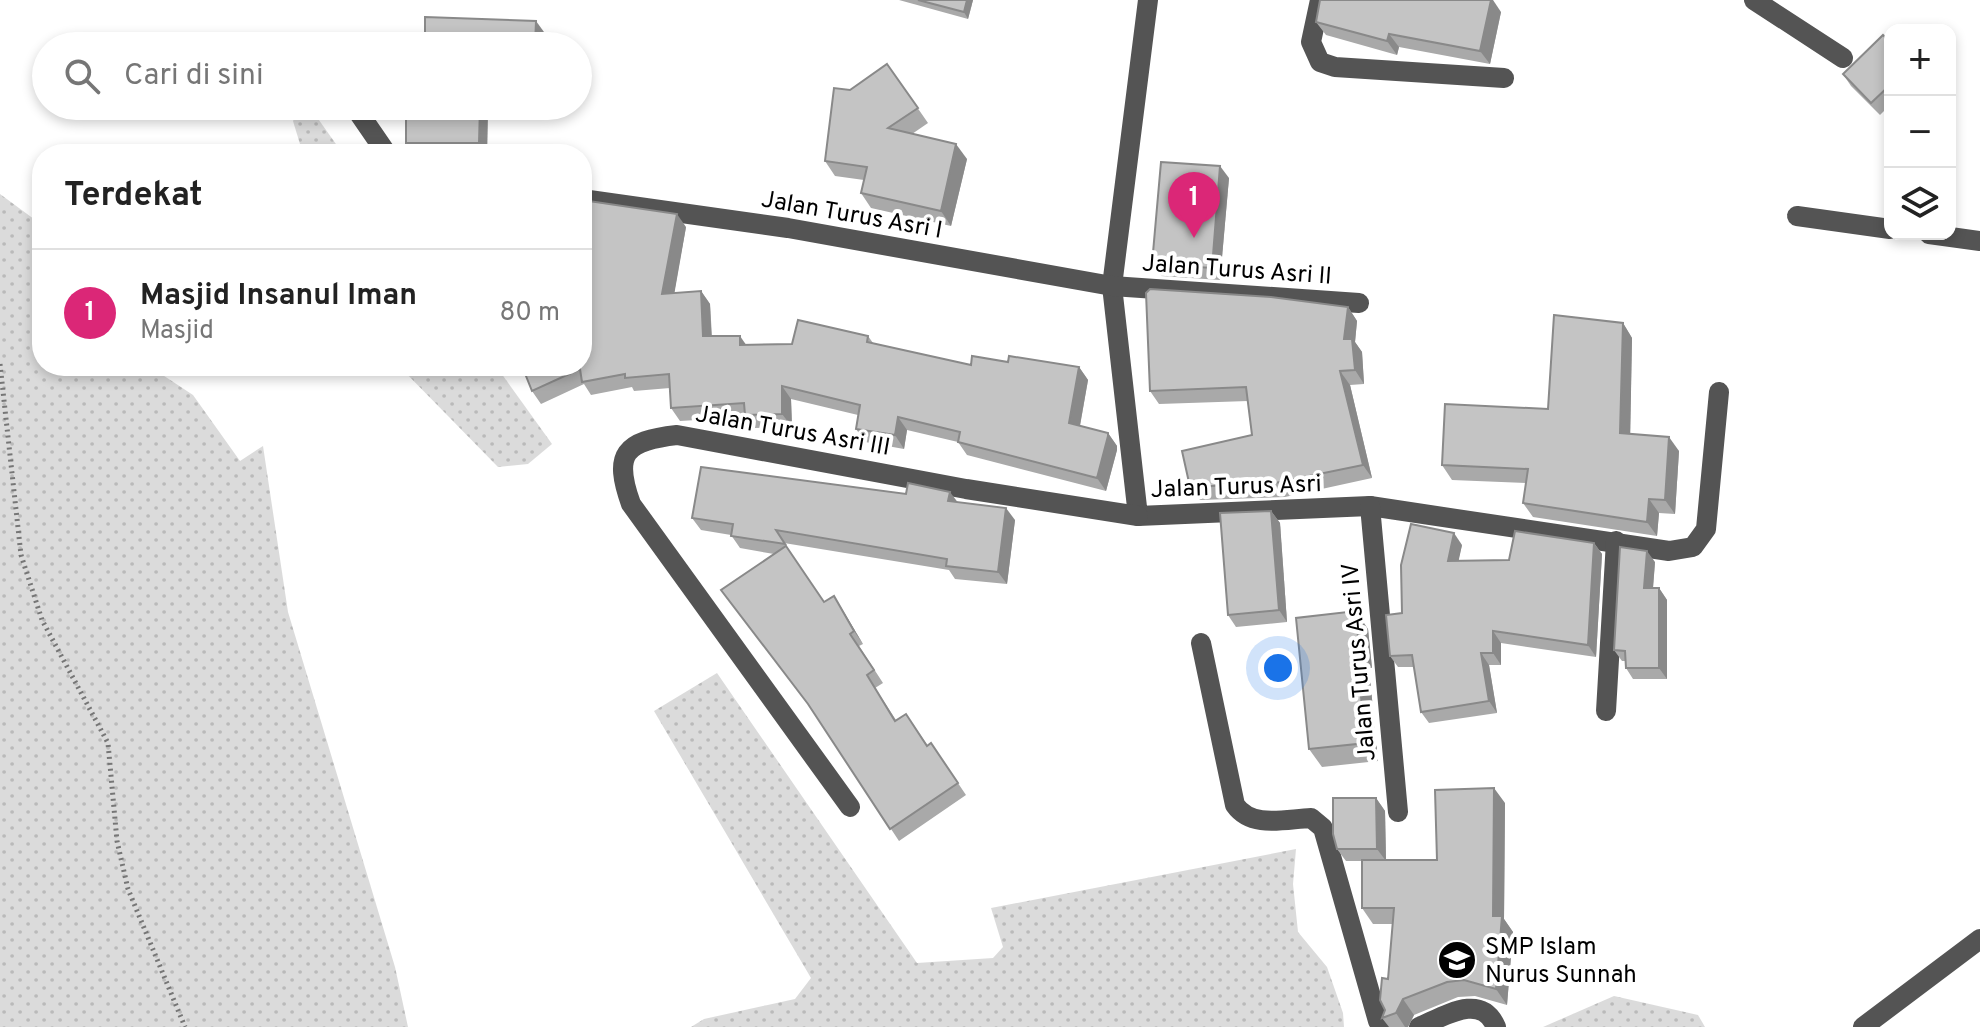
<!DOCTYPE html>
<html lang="id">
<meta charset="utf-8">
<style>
:root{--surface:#fff;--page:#f2f2f2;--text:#222;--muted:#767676;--line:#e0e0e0;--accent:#db2777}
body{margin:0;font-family:Overpass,sans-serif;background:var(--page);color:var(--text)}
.controls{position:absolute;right:24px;top:24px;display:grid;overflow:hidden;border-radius:16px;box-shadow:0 4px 12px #0003}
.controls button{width:72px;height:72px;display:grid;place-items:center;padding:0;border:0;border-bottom:2px solid var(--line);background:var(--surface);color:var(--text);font:40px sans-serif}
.you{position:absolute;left:1278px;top:668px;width:28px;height:28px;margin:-20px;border:6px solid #fff;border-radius:50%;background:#1a73e8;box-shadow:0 0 0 12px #1a73e833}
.badge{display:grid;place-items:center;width:52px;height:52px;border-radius:50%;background:var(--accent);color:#fff;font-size:26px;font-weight:700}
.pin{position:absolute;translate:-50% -66px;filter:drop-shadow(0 2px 4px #0008)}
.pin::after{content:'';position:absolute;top:42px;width:28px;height:24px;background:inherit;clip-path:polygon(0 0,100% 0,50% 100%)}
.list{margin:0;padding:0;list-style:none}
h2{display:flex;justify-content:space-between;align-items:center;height:104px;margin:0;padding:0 32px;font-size:34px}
h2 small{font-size:26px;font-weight:400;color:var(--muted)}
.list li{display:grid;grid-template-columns:52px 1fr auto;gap:24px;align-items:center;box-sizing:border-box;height:128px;padding:0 32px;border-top:2px solid var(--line)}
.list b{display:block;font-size:30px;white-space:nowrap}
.list p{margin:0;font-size:26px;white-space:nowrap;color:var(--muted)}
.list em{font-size:26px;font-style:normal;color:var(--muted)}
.icon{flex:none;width:44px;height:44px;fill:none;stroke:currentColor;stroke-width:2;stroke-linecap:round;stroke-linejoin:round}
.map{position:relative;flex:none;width:1980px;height:1027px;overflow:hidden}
.search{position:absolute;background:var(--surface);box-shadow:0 4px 12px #0003;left:32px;top:32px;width:560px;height:88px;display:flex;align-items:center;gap:20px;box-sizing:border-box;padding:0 28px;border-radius:44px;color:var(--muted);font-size:30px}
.panel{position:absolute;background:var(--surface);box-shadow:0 4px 12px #0003;left:32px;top:144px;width:560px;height:232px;border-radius:32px}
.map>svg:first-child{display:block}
.green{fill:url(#green-dots)}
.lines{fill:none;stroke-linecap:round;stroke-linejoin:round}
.path{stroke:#767676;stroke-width:5;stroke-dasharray:2 4;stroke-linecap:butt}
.minor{stroke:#545454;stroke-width:20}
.wall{fill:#a9a9a9}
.shaded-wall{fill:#898989}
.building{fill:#c4c4c4;stroke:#898989;stroke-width:2}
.labels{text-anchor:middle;stroke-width:8;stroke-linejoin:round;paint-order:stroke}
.street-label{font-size:24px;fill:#000;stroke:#fff}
.poi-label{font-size:24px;fill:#000;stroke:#fff;text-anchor:start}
</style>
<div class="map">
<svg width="1980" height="1027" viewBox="0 0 1980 1027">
<defs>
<pattern id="green-dots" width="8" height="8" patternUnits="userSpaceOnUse" patternTransform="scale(2)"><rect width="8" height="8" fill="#dbdbdb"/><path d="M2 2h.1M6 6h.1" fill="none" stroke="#bababa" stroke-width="1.8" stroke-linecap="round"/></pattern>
</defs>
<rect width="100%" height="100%" fill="#fff"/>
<g class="green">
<path d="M301,106h8l34,48h-40l-10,-33z"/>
<path d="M0,194l42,31v141h107l44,29 47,66 23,-15 25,166 107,355 13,60h-408z"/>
<path d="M399,366h97l56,78 -24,20 -30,3z"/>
<path d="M717,673l200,290 76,-5 10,-11 -12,-39 305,-59 -3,35 5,48 29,35 16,46 1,14h-653l13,-8 91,-20 16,-21 -157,-267z"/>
<path d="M1614,996l84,19 7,12h-162z"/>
</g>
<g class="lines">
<path class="path" d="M0,364l21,191 21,65 66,123 9,98 11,48 57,138"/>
<g class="minor">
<path d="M1148,0l-36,286 26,230 232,-10 299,45 24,-4 13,-18 13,-137"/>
<path d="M1320,0l-9,42 9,20 15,5 169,11"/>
<path d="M1754,0l89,58"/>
<path d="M354,106l33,48"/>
<path d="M582,199l206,29 324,58 247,17"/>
<path d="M1797,216l93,13"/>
<path d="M1929,234l51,7"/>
<path d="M1370,506l28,306"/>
<path d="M1201,643l34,162c17,24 50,14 76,13l12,10 55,193 5,6"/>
<path d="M1606,711l10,-170"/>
<path d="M850,807l-219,-303c-18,-50 -7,-63 46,-69l289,54 172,27"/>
<path d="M1419,1027c26,-11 62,-35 77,0"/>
<path d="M1863,1027l117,-88"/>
</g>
</g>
<g class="wall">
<path d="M899,0h74l-5,19z"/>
<path d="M1501,12l-11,52 -91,-17 -2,8 -71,-20 -10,-13z"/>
<path d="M1890,42v63l-10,10 -29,-29 -8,-12z"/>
<path d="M887,64l41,59 -16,11 55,25 -16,67 -80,-18 -10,-15 3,-13 -29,-4 -10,-15 25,-71z"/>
<path d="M406,106h82l-1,48h-73l-8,-11z"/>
<path d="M1229,178l-9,102 -59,-4 -9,-12z"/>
<path d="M686,227l-12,66 27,-2 9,13 2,32 34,9 46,-1 76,-8 5,7 98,22 37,-3 71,5 9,13 -8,46 28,7 9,13v4l-11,41 -139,-36 -9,-13 -51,-12 -3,19 -39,-7 -9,-13 2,-14 -67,-16 1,28 -38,1 -8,-11 -66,4 -9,-13 -1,-20 -36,3 -2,-4 -41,8 -7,-11 -43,20 -9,-13z"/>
<path d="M1348,307l9,14 -2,21 7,10 2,32 -14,1 22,93 -87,19 -85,3 -10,-13 62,-52 -4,-34 -89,3 -9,-13z"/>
<path d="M1623,323l9,15 -2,96 49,17 -4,63 -16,-1 -2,23 -124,-19 -10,-14 3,-20 -74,-3 -10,-15 106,-56z"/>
<path d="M957,502l58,18 -8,64 -52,-5 -6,-9 -165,-27 40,59 10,-6 8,13 21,35 -4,2 24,37 -8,5 21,32 10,-6 22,32 3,-3 35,52 -67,46 -86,-130 -92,-121 53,-36 -34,-6 -9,-13 -30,-5 -9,-12z"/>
<path d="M1271,511l9,12 7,99 -51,5 -8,-12z"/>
<path d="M1594,543l8,11 -6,103 -95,-14v22h-12l8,48 -68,10 -8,-11 -7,-45h-16l-8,-11 12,-43 60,-68 -4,16 51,-1z"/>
<path d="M1655,562l-2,26h6l8,12v79h-34l-7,-11v-7h-4l-8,-11z"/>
<path d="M1296,618l72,11 4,39h-3l9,93 -56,6 -13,-18z"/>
<path d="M1376,798l9,13 1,49h51l68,-57 -1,116 9,13 -6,73 -32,-9 -17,1 -44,18 -6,12h-19l-7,-9 3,-8 8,-86h-20l-11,-16v-47h-16l-9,-12z"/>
</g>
<g class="shaded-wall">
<path d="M967,0h6l-5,19 -4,-7z"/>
<path d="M1491,0h2l8,12 -11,52 -10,-13z"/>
<path d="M536,21l8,11v14h-9z"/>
<path d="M1389,34l10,13 -2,8 -10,-14z"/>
<path d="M480,106h8l-1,48 -8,-11z"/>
<path d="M956,144l11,15 -16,67 -10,-15z"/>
<path d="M1220,166l9,12 -9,102 -8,-12z"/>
<path d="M677,214l9,13 -14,80 -10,-13z"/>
<path d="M701,291l9,13 2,45 -9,-13z"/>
<path d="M1348,307l9,14 -2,21 7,10 2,32 -9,-14 -11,-31z"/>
<path d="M1623,323l9,15 -2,109 -10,-14z"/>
<path d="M740,336l9,13 -9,-4z"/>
<path d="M1079,367l9,13 -10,56 -9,-13z"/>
<path d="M1340,371l10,14 22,93 -9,-13z"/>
<path d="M782,386l9,13 1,28 -10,-13z"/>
<path d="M898,417l9,13 -3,19 -9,-14z"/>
<path d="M1108,433l9,13v4l-11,41 -9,-13z"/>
<path d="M1669,437l10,14 -4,63 -10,-14z"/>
<path d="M950,492l9,12 -11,-3z"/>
<path d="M1649,499l10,14 -2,23 -10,-14z"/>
<path d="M1006,508l9,12 -8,64 -9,-12z"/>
<path d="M1271,511l9,12 7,99 -8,-12z"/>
<path d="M1454,533l8,12 -6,28 -8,-12z"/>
<path d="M1594,543l8,11 -6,103 -8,-12z"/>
<path d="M1647,551l8,11 -3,38 -8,-12z"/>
<path d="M1659,588l8,12v79l-8,-11z"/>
<path d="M834,596l8,13 21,35 -9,-13z"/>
<path d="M1356,611l12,18 4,39 -13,-18z"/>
<path d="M1493,631l8,12v22l-8,-12z"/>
<path d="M1356,650l13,18 9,93 -12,-18z"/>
<path d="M1481,653l8,12 8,48 -8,-12z"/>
<path d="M1494,788l11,15 -1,116 9,13 -6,73 -11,-16 -3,-73z"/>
<path d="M1376,798l9,13 1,50 -9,-12z"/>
<path d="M1403,999l11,16 -6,12h-3l-9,-14z"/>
</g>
<g class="building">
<path d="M918,0h49l-3,12z"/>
<path d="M1320,0h171l-11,51 -91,-17 -2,7 -71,-19z"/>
<path d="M425,17l111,4 -1,25h-110z"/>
<path d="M1883,35l7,7v43l-19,18 -28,-29z"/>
<path d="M887,64l31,44 -30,20 68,16 -15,67 -80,-18 6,-26 -42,-6 9,-73 16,2z"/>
<path d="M406,106h74l-1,37h-73z"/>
<path d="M1161,162l59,4 -8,102 -60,-4z"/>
<path d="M582,200l95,14 -15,80 39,-3 2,45h37v9l52,-1 6,-24 70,16 -1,6 104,23 1,-9 36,6 1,-6 70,11 -10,56 39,10v3l-11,42 -139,-36 2,-10 -62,-15 -3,18 -39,-6 4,-24 -78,-19v28l-37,1 -1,-12 -73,5 -2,-34 -44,4v-4l-43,8 -2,-13 -48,22 -10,-25h60z"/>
<path d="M1150,289l121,8 77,10 -4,32h8l3,31 -15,1 23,94 -88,18 -85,4 -8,-36 70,-16 -6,-48 -96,4 -4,-98z"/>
<path d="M1554,315l69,8 -3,110 49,4 -4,63 -16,-1 -2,23 -124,-19 5,-34 -86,-4 3,-61 103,5z"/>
<path d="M701,467l205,27 2,-11 42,9 -2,9 58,7 -8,64 -52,-6 1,-7 -171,-29 9,14 -54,-8 2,-12 -41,-6z"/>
<path d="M1271,511l8,99 -51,5 -8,-102z"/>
<path d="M1411,524l43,9 -6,28 61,-1 6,-29 79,12 -6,102 -95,-14v22h-12l8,48 -68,11 -9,-57 -22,1 -4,-41 16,-2 -1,-48z"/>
<path d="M786,546l38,56 10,-6 20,35 -4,3 24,36 -7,5 28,46 11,-7 21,32 4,-3 27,40 -68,46 -82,-125 -87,-114z"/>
<path d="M1620,547l27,4 -3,37h15v80h-33l-1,-17 -11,-1z"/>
<path d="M1356,611l3,39h-3l10,93 -57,6 -13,-131z"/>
<path d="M1494,788l-1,128h9l-6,73 -32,-9 -17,2 -44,17 -7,14 -14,5 3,-8 -5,-10 2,-22 6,1 6,-71h-32v-48h75l-2,-70z"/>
<path d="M1333,798h43l1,51h-40l-4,-15z"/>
</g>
<defs>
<symbol id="school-disc" viewBox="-11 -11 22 22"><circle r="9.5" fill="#000" stroke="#fff"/><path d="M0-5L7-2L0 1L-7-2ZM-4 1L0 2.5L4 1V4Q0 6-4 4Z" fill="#fff"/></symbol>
</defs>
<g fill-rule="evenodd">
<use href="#school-disc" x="1435" y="938" width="44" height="44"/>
</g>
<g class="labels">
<g class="street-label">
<text transform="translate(852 214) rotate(10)" y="8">Jalan Turus Asri I</text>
<text transform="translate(1237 269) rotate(4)" y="8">Jalan Turus Asri II</text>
<text transform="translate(793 430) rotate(10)" y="8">Jalan Turus Asri III</text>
<text transform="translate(1236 486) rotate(-2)" y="8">Jalan Turus Asri</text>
<text transform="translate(1358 662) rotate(-95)" y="8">Jalan Turus Asri IV</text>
</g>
<g class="poi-label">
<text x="1485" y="954">SMP Islam<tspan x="1485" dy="28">Nurus Sunnah</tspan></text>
</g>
</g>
</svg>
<div class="controls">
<button>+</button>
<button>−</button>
<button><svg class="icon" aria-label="layers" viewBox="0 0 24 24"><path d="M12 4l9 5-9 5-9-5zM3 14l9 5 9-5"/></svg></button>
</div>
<div class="you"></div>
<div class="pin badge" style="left:1194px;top:238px">1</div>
<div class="search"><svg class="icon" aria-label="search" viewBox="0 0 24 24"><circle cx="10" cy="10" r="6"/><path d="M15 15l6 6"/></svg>Cari di sini</div>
<section class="panel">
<h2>Terdekat<small></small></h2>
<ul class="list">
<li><span class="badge">1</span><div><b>Masjid Insanul Iman</b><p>Masjid</p></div><em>80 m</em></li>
</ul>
</section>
</div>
